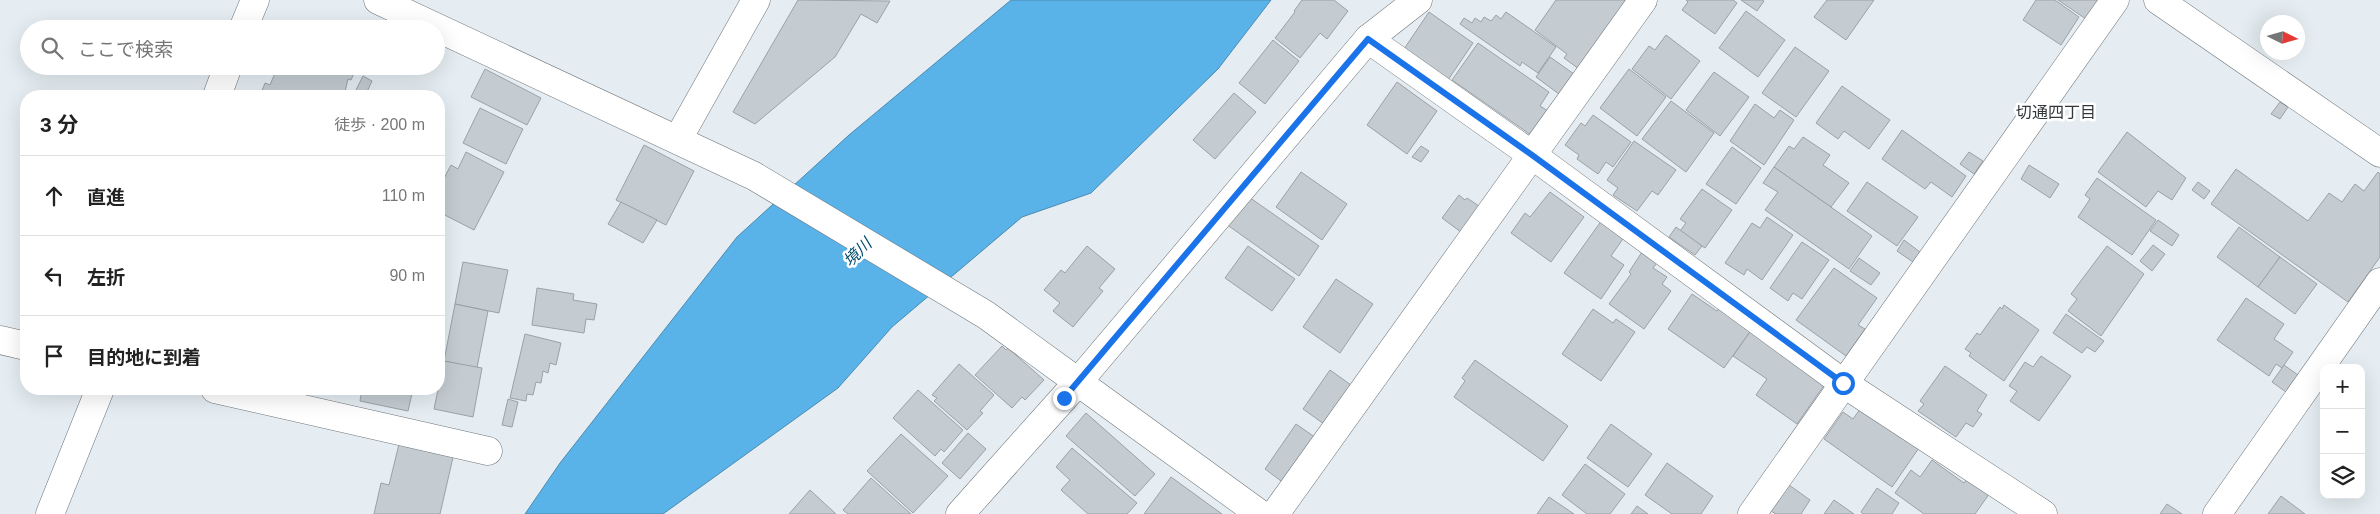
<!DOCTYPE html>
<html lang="ja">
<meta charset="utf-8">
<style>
:root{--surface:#fff;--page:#f2f2f2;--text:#222;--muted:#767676;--line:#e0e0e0}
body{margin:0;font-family:Arial,"Noto Sans JP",sans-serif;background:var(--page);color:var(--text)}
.controls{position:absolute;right:15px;bottom:15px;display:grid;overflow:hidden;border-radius:10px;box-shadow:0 5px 20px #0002}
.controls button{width:45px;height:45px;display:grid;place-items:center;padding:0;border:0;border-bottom:1px solid var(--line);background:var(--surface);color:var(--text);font:25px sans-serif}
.compass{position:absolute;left:2260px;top:15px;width:45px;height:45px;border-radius:50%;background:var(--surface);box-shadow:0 5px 20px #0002;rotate:95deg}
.stop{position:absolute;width:15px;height:15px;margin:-11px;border:4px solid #1a73e8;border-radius:50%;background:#fff}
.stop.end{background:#1a73e8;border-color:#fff;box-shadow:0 1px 5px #0008}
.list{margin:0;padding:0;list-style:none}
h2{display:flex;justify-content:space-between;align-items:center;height:65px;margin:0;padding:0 20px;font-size:21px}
h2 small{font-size:16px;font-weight:400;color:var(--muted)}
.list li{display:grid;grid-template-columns:32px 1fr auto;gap:15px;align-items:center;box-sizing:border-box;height:80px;padding:0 20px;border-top:1px solid var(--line)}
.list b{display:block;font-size:19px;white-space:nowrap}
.list em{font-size:16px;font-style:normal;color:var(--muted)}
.icon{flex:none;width:28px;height:28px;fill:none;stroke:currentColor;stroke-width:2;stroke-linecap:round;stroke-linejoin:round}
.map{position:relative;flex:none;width:2380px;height:514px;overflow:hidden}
.search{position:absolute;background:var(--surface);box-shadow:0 5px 20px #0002;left:20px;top:20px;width:425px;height:55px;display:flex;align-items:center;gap:12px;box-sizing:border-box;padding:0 18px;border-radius:28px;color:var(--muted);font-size:19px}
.panel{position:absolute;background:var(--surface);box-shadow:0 5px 20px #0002;left:20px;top:90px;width:425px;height:305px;border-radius:20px}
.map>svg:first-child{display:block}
.water{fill:#59b2e8;stroke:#4c8bb2}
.building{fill:#c4ccd1;stroke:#9ba2a7}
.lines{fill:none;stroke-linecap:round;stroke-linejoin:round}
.minor-casing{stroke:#6f767b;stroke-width:29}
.tertiary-casing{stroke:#6f767b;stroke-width:29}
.minor{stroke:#fff;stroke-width:28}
.tertiary{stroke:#fff;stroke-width:28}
.route{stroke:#1a73e8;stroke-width:6}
.labels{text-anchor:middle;stroke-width:5;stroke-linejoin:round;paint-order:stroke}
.neighbourhood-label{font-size:16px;fill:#31373b;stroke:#fff}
.water-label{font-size:16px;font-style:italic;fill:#004c70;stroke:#fff}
</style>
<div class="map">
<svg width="2380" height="514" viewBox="0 0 2380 514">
<rect width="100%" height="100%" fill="#e5edf2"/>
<path class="water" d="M1011,0h260l-53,69 -127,124 -69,24 -130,110 -54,61 -175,126h-138l35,-51 177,-226 112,-102z"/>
<g class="building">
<path d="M798,0l92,1 -13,22 -16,-9 -26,43 -80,67 -22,-12z"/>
<path d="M1302,0h32l14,11 -21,28 -7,-6 -20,25 -25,-20 20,-26 -1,-1z"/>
<path d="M1556,0h71l-48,69 -15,-11 3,-4 -32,-24z"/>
<path d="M1686,0h47l4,3 -22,31 -33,-24 6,-8z"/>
<path d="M1741,0h21l2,1 -7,10z"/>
<path d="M1827,0h47l-28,40 -32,-23z"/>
<path d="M2036,0h19l24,17 -18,28 -38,-25z"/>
<path d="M2058,0h41l-13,19z"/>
<path d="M1746,11l39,29 -27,37 -39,-29z"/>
<path d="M1429,12l44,31 -25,37 -44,-31z"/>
<path d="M1506,12l50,35 -18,26 -16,-11 -2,4 -60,-42 4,-6 8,5 3,-5 6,4 3,-5 7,4 5,-6 5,4z"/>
<path d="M1666,35l34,26 -29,38 -39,-30 17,-23 6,4z"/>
<path d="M1273,40l26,21 -34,43 -26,-21z"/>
<path d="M1478,43l71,49 -9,14 8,5 -17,24 -79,-55z"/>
<path d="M1795,47l34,24 -33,46 -34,-24z"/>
<path d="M1550,57l31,22 -14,21 -31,-23z"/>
<path d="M278,66h76l2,3 -5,11 -3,-1 -4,17h-84l5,-13 5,2z"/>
<path d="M485,69l56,29 -14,27 -56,-28z"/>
<path d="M1629,69l37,28 -29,39 -37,-28z"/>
<path d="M1714,72l35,25 -29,39 -34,-26z"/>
<path d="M363,76l9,5 -7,15h-12z"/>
<path d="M1397,82l40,29 -30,43 -40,-29z"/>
<path d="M1842,86l48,34 -21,29 -25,-18 -6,8 -22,-16z"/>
<path d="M1234,93l22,19 -41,47 -22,-19z"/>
<path d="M1671,101l43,32 -28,39 -44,-33z"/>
<path d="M2280,102l8,5 -8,12 -9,-5z"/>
<path d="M1755,104l19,14 6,-8 14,10 -30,45 -34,-24z"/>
<path d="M480,108l43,21 -17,35 -43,-21z"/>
<path d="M1593,115l38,27 -18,25 -7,-5 -8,12 -21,-15 2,-4 -14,-10 16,-22 4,3z"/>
<path d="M1902,130l64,46 -14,21 -21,-15 -6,7 -43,-30z"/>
<path d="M2127,132l59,46 -14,22 -14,-9 -12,16 -48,-35z"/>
<path d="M1803,137l27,18 -7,10 26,18 -18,24 -57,-40 15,-21 5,3z"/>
<path d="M1634,141l42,29 -18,25 -6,-4 -15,20 -24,-16 5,-7 -11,-8z"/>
<path d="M644,145l50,26 -28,54 -50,-25z"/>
<path d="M1421,146l8,5 -8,11 -9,-5z"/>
<path d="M1732,147l29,21 -25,36 -30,-20z"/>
<path d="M466,152l38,20 -30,58 -35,-18v-24l12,-23 7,4z"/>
<path d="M1969,152l14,9 -9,13 -14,-10z"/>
<path d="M2029,165l30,19 -9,14 -29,-19z"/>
<path d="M1774,167l98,69 -23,33 -84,-59 13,-18 -15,-9z"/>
<path d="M2236,169l72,52 21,-28 13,9 13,-18 9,7 14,-19 2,2v83l-32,45 -137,-98z"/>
<path d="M1301,172l46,32 -25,36 -46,-33z"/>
<path d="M2097,178l59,42 -24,35 -54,-38 12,-18 -5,-4z"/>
<path d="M1867,182l51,35 -21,29 -50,-35z"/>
<path d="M2198,182l12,9 -6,8 -12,-9z"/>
<path d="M1702,189l30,21 -27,38 -25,-17 6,-8 -6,-4z"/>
<path d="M1550,192l34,25 -33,45 -40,-29 14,-20 5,4z"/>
<path d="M1246,195l73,51 -20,30 -73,-52z"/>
<path d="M1459,195l6,5 2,-2 21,14 -19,26 -27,-20z"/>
<path d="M621,202l36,18 -14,23 -35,-19z"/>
<path d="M1767,217l26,18 -31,45 -15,-11 -3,6 -19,-12 27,-40 8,5z"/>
<path d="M1602,220l23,16 -14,20 13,9 -23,34 -37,-26z"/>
<path d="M2158,220l21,15 -7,11 -22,-15z"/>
<path d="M1676,227l26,19 -7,9 -26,-18z"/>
<path d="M2239,227l41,30 -22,30 -41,-30z"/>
<path d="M1904,240l16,12 -7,10 -16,-11z"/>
<path d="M1802,242l27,18 -27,39 -9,-6 -5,8 -18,-13z"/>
<path d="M2153,245l12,9 -13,17 -12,-10z"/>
<path d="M1087,246l28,23 -16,19 4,3 -30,36 -20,-16 7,-8 -16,-13 17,-20 4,3z"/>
<path d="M1248,246l47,33 -23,32 -47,-33z"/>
<path d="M2107,246l37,28 -43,62 -33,-25 9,-12 -6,-5z"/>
<path d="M1642,252l15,11 -4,5 14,9 -5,7 9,7 -27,38 -35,-25 22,-30 -2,-2z"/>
<path d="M2280,257l37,27 -22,30 -37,-27z"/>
<path d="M1859,258l21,15 -9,12 -21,-14z"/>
<path d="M463,262l45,8 -9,43 -44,-9z"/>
<path d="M1834,268l43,30 -19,27 7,4 -19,27 -50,-36z"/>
<path d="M1336,279l37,25 -33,49 -37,-26z"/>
<path d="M537,288l37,6 -1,6 24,4 -3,16 -8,-1 -2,14 -52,-8z"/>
<path d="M1692,294l25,17 3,-4 32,22 -28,39 -56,-39z"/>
<path d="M2246,298l38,26 -10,15 19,13 -11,16 -6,-4 -7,12 -52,-36z"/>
<path d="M455,304l33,7 -11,57 -33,-7z"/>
<path d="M2004,305l35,25 -35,51 -35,-25 2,-3 -6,-4 12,-16 3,2 20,-28 2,2z"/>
<path d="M1593,309l20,14 3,-4 19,13 -34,49 -39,-27z"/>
<path d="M2066,314l38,27 -9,11 -8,-5 -5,6 -29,-20z"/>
<path d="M1752,329l75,52 -30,43 -41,-29 11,-16 -34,-23z"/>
<path d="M525,334l36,9 -5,22 -6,-2 -2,10 -5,-2 -2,12 -5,-1 -3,13 -6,-1 -1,7 -16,-3z"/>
<path d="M1002,346l4,4 2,-2 36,32 -19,20 -3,-3 -10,11 -37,-33z"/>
<path d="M2041,356l30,20 -32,45 -29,-20 7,-10 -8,-5 16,-24 8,5z"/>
<path d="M1475,360l93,66 -25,35 -89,-64 11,-16 -3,-3z"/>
<path d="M444,361l38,7 -9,49 -39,-8z"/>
<path d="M959,364l35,31 -14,16 3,2 -16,17 -33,-29 3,-3 -5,-3z"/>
<path d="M2284,365l14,10 -12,17 -14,-10z"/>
<path d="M1945,366l42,29 -10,16 5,3 -9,13 -7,-4 -10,14 -38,-26 6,-7 -4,-3z"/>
<path d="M1330,370l28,20 -27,39 -28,-20z"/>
<path d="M362,389h51l-5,22 -48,-10z"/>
<path d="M918,390l45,40 -19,22 -3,-3 -6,7 -42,-38z"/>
<path d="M508,399l10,3 -6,25 -10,-2z"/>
<path d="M1863,405l58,40 -29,42 -68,-48 19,-27 10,7z"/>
<path d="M1086,413l69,61 -20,22 -69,-60z"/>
<path d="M1296,424l26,18 -33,45 -24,-18z"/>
<path d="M1611,424l41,30 -24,33 -41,-29z"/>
<path d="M968,433l18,16 -26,30 -18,-16z"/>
<path d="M901,434l47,42 -35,37 -46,-42z"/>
<path d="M400,440l54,13 -14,61h-66l7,-31 8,2z"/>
<path d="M1072,448l65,55 -10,11h-39l-27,-24 9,-10 -14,-13z"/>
<path d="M1932,460l32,23 6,-8 22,15 -17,24h-51l-29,-21 16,-23 9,7z"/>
<path d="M1667,463l46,33 -12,18h-29l-27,-19z"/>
<path d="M1585,464l40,30 -15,20h-23l-25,-19z"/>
<path d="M1171,477l51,37h-78z"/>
<path d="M871,478l40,36h-63l-5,-4z"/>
<path d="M1789,485l21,15 -9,14h-25l-5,-3z"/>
<path d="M1877,488l22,15 -7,11h-29l-2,-2z"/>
<path d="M810,490l26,24h-47z"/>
<path d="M2281,496l24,18h-37z"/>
<path d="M1549,497l25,17h-37z"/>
<path d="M1834,500l20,14h-30z"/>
<path d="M2167,504l15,10h-22z"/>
<path d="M1637,506l11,8h-17z"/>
</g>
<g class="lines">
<defs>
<g id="minor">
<path d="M2158,0l222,153"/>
<path d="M1368,39l164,116 311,228 200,131"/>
<path d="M678,139l78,-139"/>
<path d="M0,340l26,6"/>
<path d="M1078,382l182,132"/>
<path d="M215,389l273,62"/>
<path d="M1275,514l368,-514"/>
<path d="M1752,514l363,-514"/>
<path d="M2217,514l163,-232"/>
</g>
<g id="tertiary">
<path d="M378,0l376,176 232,139 92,67"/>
<path d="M243,29l12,-29"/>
<path d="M217,96l11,-30"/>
<path d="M50,514l50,-125"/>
<path d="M960,514l118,-132 290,-343 50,-39"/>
</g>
</defs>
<use href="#minor" class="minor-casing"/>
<use href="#tertiary" class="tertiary-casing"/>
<use href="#minor" class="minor"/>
<use href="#tertiary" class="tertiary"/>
</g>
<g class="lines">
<path class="route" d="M1064,398l304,-359 164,116 311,228"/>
</g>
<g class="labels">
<g class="neighbourhood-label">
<text x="2056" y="118">切通四丁目</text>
</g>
<g class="water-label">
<text transform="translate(857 252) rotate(-45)" y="6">境川</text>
</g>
</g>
</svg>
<div class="controls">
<button>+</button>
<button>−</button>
<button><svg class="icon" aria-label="layers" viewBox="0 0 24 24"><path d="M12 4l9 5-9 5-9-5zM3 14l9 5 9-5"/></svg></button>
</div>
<svg class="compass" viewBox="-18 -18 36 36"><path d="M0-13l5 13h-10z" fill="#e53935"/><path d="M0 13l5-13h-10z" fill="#767676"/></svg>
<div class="stop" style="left:1843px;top:383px"></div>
<div class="stop end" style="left:1064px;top:398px"></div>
<div class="search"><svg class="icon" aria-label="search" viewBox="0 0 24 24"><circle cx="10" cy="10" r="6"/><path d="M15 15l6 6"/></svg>ここで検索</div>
<section class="panel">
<h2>3 分<small>徒歩 · 200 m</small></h2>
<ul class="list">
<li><svg class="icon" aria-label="ahead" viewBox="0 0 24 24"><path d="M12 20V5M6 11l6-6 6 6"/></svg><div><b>直進</b></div><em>110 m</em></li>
<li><svg class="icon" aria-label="left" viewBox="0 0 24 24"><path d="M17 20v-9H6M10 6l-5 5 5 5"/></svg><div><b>左折</b></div><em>90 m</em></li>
<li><svg class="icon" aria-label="arrive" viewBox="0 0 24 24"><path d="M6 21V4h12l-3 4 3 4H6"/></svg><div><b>目的地に到着</b></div></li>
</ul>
</section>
</div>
